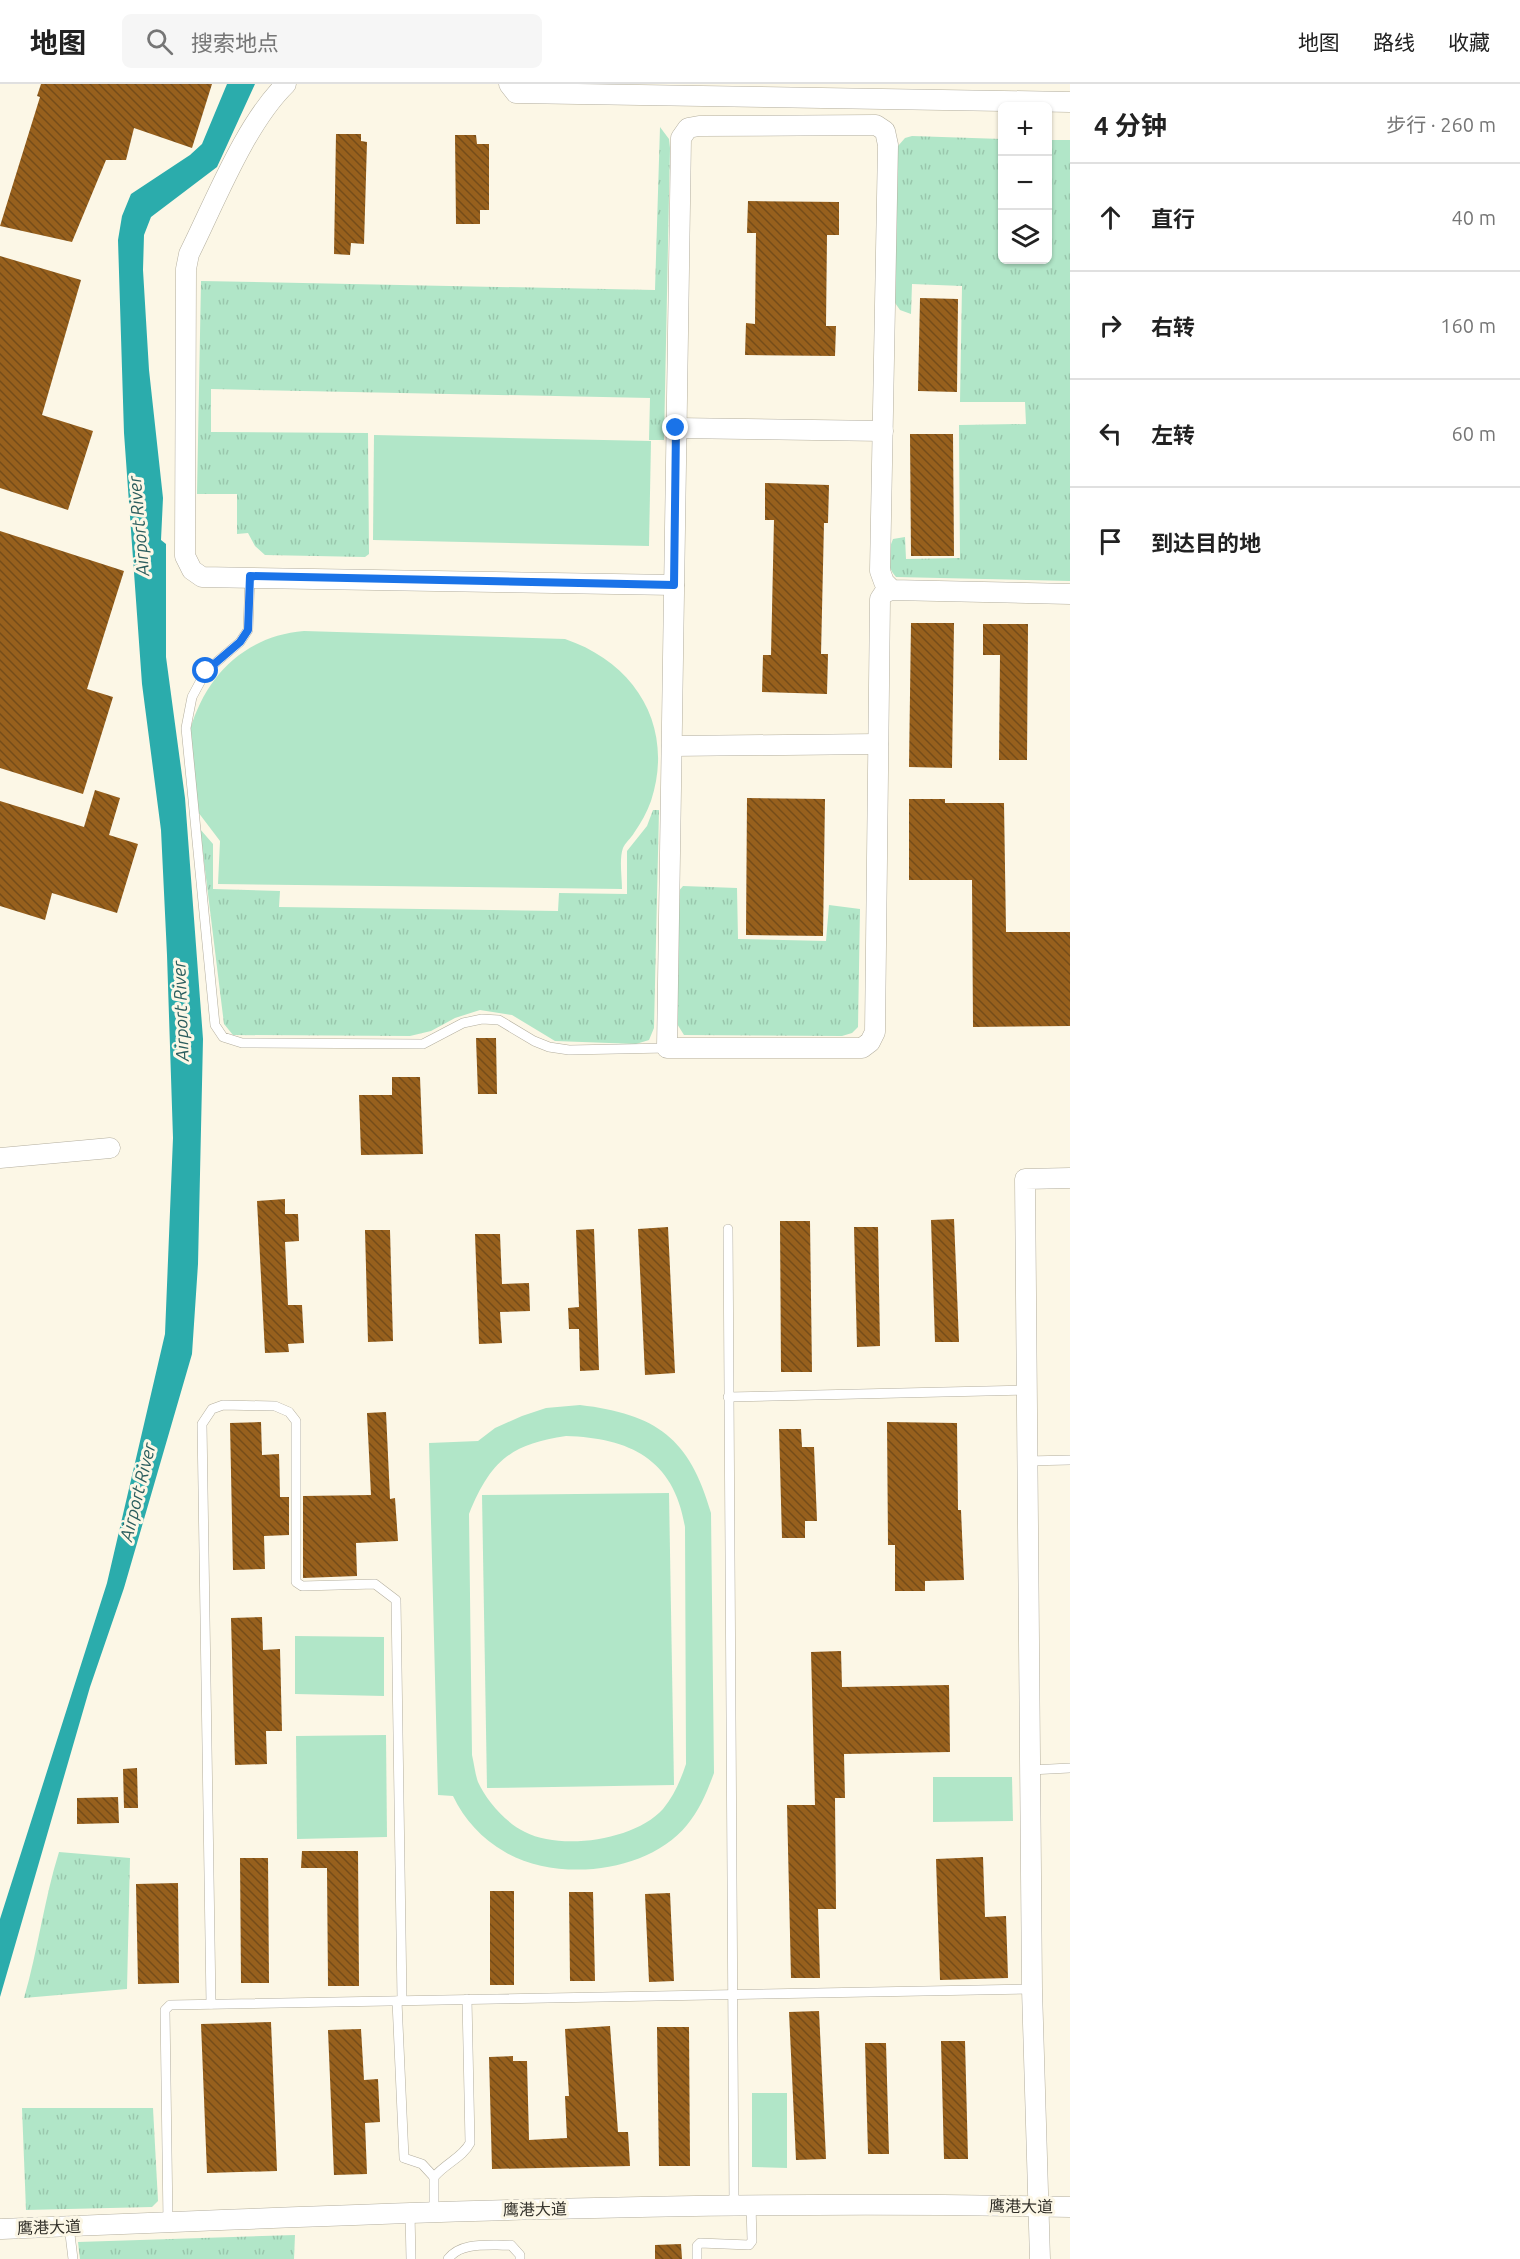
<!DOCTYPE html>
<html lang="zh">
<meta charset="utf-8">
<style>
:root{--surface:#fff;--page:#f6f6f6;--text:#222;--muted:#767676;--line:#e0e0e0}
body{margin:0;font-family:Ubuntu,"Noto Sans SC",sans-serif;background:var(--page);color:var(--text)}
.controls{position:absolute;right:18px;top:18px;display:grid;overflow:hidden;border-radius:9px;box-shadow:0 2px 4px #0004}
.controls button{width:54px;height:54px;display:grid;place-items:center;padding:0;border:0;border-bottom:2px solid var(--line);background:var(--surface);color:var(--text);font:30px sans-serif}
.stop{position:absolute;width:18px;height:18px;margin:-14px;border:4px solid #1a73e8;border-radius:50%;background:#fff}
.stop.end{background:#1a73e8;border-color:#fff;box-shadow:0 2px 6px #0008}
.list{margin:0;padding:0;list-style:none}
h2{display:flex;justify-content:space-between;align-items:center;height:78px;margin:0;padding:0 24px;font-size:26px}
h2 small{font-size:20px;font-weight:400;color:var(--muted)}
.list li{display:grid;grid-template-columns:39px 1fr auto;gap:18px;align-items:center;box-sizing:border-box;height:108px;padding:0 24px;border-top:2px solid var(--line)}
.list b{display:block;font-size:22px;white-space:nowrap}
.list em{font-size:20px;font-style:normal;color:var(--muted)}
.icon{flex:none;width:33px;height:33px;fill:none;stroke:currentColor;stroke-width:2;stroke-linecap:round;stroke-linejoin:round}
.map{position:relative;flex:none;width:1070px;height:2175px;overflow:hidden}
header{display:flex;align-items:center;gap:36px;box-sizing:border-box;height:84px;padding:0 30px;background:var(--surface);border-bottom:2px solid var(--line)}
header strong{font-size:28px}
nav{display:flex;gap:33px;margin-inline-start:auto;font-size:21px}
.search{width:420px;height:54px;background:var(--page);display:flex;align-items:center;gap:15px;box-sizing:border-box;padding:0 21px;border-radius:9px;color:var(--muted);font-size:22px}
main{display:flex}
aside{flex:1;background:var(--surface)}
.map>svg:first-child{display:block}
.grass{fill:url(#grass-tufts)}
.garden{fill:#b1e6c8;fill-rule:evenodd}
.water{fill:#2bacac}
.building{fill:url(#building-back-hatch)}
.lines{fill:none;stroke-linecap:round;stroke-linejoin:round}
.lane-casing{stroke:#b3ae9e;stroke-width:10}
.street-casing{stroke:#b3ae9e;stroke-width:21}
.lane{stroke:#fff;stroke-width:9}
.street{stroke:#fff;stroke-width:20}
.route{stroke:#1a73e8;stroke-width:8}
.labels{text-anchor:middle;stroke-width:6;stroke-linejoin:round;paint-order:stroke}
.street-label{font-size:16px;fill:#312f28;stroke:#fcf7e6}
.water-label{font-size:18px;font-style:italic;fill:#2a5d5d;stroke:#fcf7e6}
</style>
<header>
<strong>地图</strong>
<div class="search"><svg class="icon" aria-label="search" viewBox="0 0 24 24"><circle cx="10" cy="10" r="6"/><path d="M15 15l6 6"/></svg>搜索地点</div>
<nav><a>地图</a><a>路线</a><a>收藏</a></nav>
</header>
<main>
<div class="map">
<svg width="1070" height="2175" viewBox="0 0 1070 2175">
<defs>
<pattern id="grass-tufts" width="24" height="20" patternUnits="userSpaceOnUse" patternTransform="scale(1.5)"><rect width="24" height="20" fill="#b1e6c8"/><path d="M3 7l-1-3M5 7V3M7 7l1-3M15 17l-1-3M17 17v-4M19 17l1-3" fill="none" stroke="#99c6ac"/></pattern>
<pattern id="building-back-hatch" width="6" height="6" patternUnits="userSpaceOnUse" patternTransform="scale(1.5)"><rect width="6" height="6" fill="#97601d"/><path d="M-1 5l2 2M0 0l6 6M5-1l2 2" fill="none" stroke="#754c19"/></pattern>
</defs>
<rect width="100%" height="100%" fill="#fcf7e6"/>
<g class="grass">
<path d="M660,43l9,12 1,9 -6,292h-15l1,-42 -439,-9v43l157,1 1,121 -4,3 -100,-2 -10,-9 -7,-13 -11,1v-40h-40l4,-213 454,9z"/>
<path d="M912,52l90,3v121h46v-120h22v441l-174,-4c-11,-13 -9,-23 -3,-38l12,-2 1,22 54,-1 -1,-133 67,-1 -1,-22h-65l2,-116 -50,-2 -1,30 -11,-4 -7,-10 5,-154 7,-8z"/>
<path d="M653,726h6l-5,218 -5,12 -13,4 -81,-3 -43,-26 -32,-5 -25,8 -24,13 -21,5 -177,-1 -9,-11 -24,-195 13,15v45l67,2 -1,16 279,4 1,-18 68,1v-43l20,-25z"/>
<path d="M683,802l54,2 1,51 88,2 3,-36 31,4 -2,118 -6,6 -10,3 -158,-1 -10,-16 3,-126z"/>
<path d="M59,1768l71,6 -3,131 -103,9c14,-48 20,-98 35,-146z"/>
<path d="M22,2024h131l5,93 -6,6 -126,3z"/>
<path d="M295,2151l-1,24h-214l-2,-17z"/>
</g>
<g class="garden">
<path d="M374,351l277,6 -2,105 -276,-6z"/>
<path d="M304,547l261,8c71,24 110,88 86,162 -4,11 -10,22 -17,32 -3,5 -9,10 -11,15 -4,11 -1,29 -1,41l-404,-5 2,-43 -22,-29 -8,-82c16,-55 55,-94 114,-99z"/>
<path d="M580,1321c76,9 110,33 131,108l3,260c-7,19 -14,36 -27,52 -40,49 -130,57 -182,27 -23,-13 -41,-33 -52,-56l-15,-1 -9,-352 49,-2 17,-13 27,-12 24,-8zM566,1352c64,2 108,23 119,91l1,237c-5,15 -12,32 -23,45 -28,31 -101,42 -138,23 -19,-9 -39,-32 -47,-50 -3,-8 -4,-19 -6,-27l-3,-241c21,-52 41,-70 97,-78z"/>
<path d="M669,1409l5,292 -187,3 -5,-293z"/>
<path d="M295,1552l89,1v59l-89,-2z"/>
<path d="M386,1651l1,102 -90,2 -1,-103z"/>
<path d="M933,1693h79l1,44 -80,1z"/>
<path d="M752,2009h35v75l-35,-1z"/>
</g>
<path class="water" d="M227,0h28l-38,83 -66,50 -7,18 -1,35 6,100 14,128 -2,42 5,4v113l19,141 18,241 -5,225 -6,90 -68,234 -34,99 -90,310v-78l107,-336 58,-249 8,-196 -6,-183 -6,-125 -19,-146 -18,-251 -6,-193 4,-24 9,-22 59,-39 12,-11z"/>
<g class="building">
<path d="M41,0h171l-20,64 -58,-20 -8,32h-20l-34,82 -72,-16 40,-129 -3,-1z"/>
<path d="M336,50h25v7l6,1 -3,102 -13,-1 -1,12 -16,-1z"/>
<path d="M455,51h21l1,9h12v66h-9v14h-24z"/>
<path d="M748,117l91,1v33h-12l-1,91h10l-1,30 -90,-1 1,-32 9,1 1,-91h-9z"/>
<path d="M0,172l81,24 -39,135 51,16 -25,79 -68,-22z"/>
<path d="M920,214l38,1 -1,93 -39,-1z"/>
<path d="M910,350h43l1,122h-43z"/>
<path d="M765,399l64,2 -1,38h-4l-3,131h7l-1,40 -65,-2 1,-37h8l3,-135h-9z"/>
<path d="M0,447l124,40 -37,118 26,8 -30,97 -83,-26z"/>
<path d="M911,539h43l-2,145 -43,-1z"/>
<path d="M983,540h45l-1,136h-28l1,-105h-17z"/>
<path d="M95,706l25,8 -11,37 29,9 -21,69 -65,-20 -7,27 -45,-14v-105l84,26z"/>
<path d="M747,714l78,1 -2,137 -77,-1z"/>
<path d="M909,715h36v4h59l2,129h64v94l-97,1 -1,-147h-63z"/>
<path d="M476,954h20l1,56h-19z"/>
<path d="M392,993h28l3,77 -62,1 -2,-60h33z"/>
<path d="M285,1115v15h13l1,27 -14,1 3,63h14l2,38 -16,1 1,8 -24,1 -8,-152z"/>
<path d="M954,1135l5,123h-24l-4,-122z"/>
<path d="M780,1137h30l2,151h-31z"/>
<path d="M668,1143l7,146 -30,2 -7,-146z"/>
<path d="M854,1143h24l2,119 -23,1z"/>
<path d="M594,1145l5,141 -19,1 -1,-42h-10l-1,-21 11,-1 -3,-77z"/>
<path d="M365,1146h25l3,111 -25,1z"/>
<path d="M475,1150h25l2,50 27,-1 1,28 -30,1 2,31 -23,1z"/>
<path d="M386,1328l4,87 5,-1 3,43 -42,2 1,33 -54,2v-82l68,-1 -4,-82z"/>
<path d="M261,1338l1,33 17,-1 1,43h9v38l-25,1 1,33 -32,1 -3,-147z"/>
<path d="M887,1338l70,1 1,87h3l3,70 -39,1v10h-30v-46h-7z"/>
<path d="M779,1345h22l1,18h12l3,74h-12v17h-23z"/>
<path d="M262,1533l1,33 17,-1 2,82h-16l1,33 -32,1 -4,-147z"/>
<path d="M841,1567l1,36 107,-2 1,67 -106,2 1,44h-10l1,111h-18l2,69h-29l-4,-173h28l-4,-153z"/>
<path d="M137,1684l1,40h-14l-1,-39z"/>
<path d="M118,1713l1,26 -42,1v-26z"/>
<path d="M302,1767h56l1,135h-31l-1,-118h-26z"/>
<path d="M983,1773l2,60 21,-1 2,62 -68,2 -4,-121z"/>
<path d="M240,1774h28l1,125h-28z"/>
<path d="M178,1799l1,100 -41,1 -2,-100z"/>
<rect x="490" y="1807" width="24" height="94"/>
<path d="M569,1808h24l2,89h-25z"/>
<path d="M670,1809l4,88 -25,1 -4,-88z"/>
<path d="M819,1927l7,148 -30,1 -7,-148z"/>
<path d="M271,1938l6,149 -70,2 -6,-149z"/>
<path d="M610,1942l8,106h10l2,34 -138,3 -3,-112 24,-1v5h14l2,79 38,-2 -2,-42h4l-4,-67z"/>
<path d="M657,1943h32l1,139h-31z"/>
<path d="M361,1945l3,51 14,-1 2,43 -15,1 2,51 -33,1 -6,-145z"/>
<path d="M941,1957h24l3,118h-24z"/>
<path d="M865,1959h21l3,111h-21z"/>
<path d="M681,2160l1,15h-27v-14z"/>
</g>
<g class="lines">
<defs>
<g id="lane">
<path d="M250,492l-2,54 -8,12 -34,29 -14,26 -6,31 29,297 8,12 19,6 181,1 40,-21 19,-4 17,1 35,21 15,6 20,3 98,-2"/>
<path d="M728,1145l6,975"/>
<path d="M728,1313l299,-7"/>
<path d="M1027,1377l43,-1"/>
<path d="M1030,1686l40,-2"/>
<path d="M397,1917l7,157 18,6 12,13"/>
<path d="M211,1920l-9,-580 10,-15 11,-4 52,1 14,6 7,9v161l6,4 73,-2 21,16 6,400"/>
<path d="M434,2128v-35c12,-14 29,-20 36,-34l-3,-144"/>
<path d="M410,2129l1,46"/>
<path d="M168,2138l-3,-212 5,-5 862,-16"/>
<path d="M69,2142l4,33"/>
<path d="M448,2175c13,-18 42,-13 63,-14l9,10v4"/>
<path d="M697,2175v-13l3,-3 49,2 3,-4 -1,-37"/>
</g>
<g id="street">
<path d="M286,0c-41,40 -71,118 -97,170l-3,15 -1,287 7,14 10,7 472,8"/>
<path d="M509,0l7,9 554,9"/>
<path d="M676,344l207,3"/>
<path d="M892,506l-8,-8 -4,-11 8,-426 -3,-14 -9,-6 -177,1 -11,2 -7,10 -14,910h195l8,-6 5,-10 5,-433 4,-6 8,-3 178,4"/>
<path d="M672,662l206,-2"/>
<path d="M0,1074l110,-10"/>
<path d="M0,2145c357,-15 713,-30 1070,-22"/>
<path d="M1040,2175l-8,-270 -7,-810 45,-1"/>
</g>
</defs>
<use href="#lane" class="lane-casing"/>
<use href="#street" class="street-casing"/>
<use href="#lane" class="lane"/>
<use href="#street" class="street"/>
</g>
<g class="lines">
<path class="route" d="M206,587l34,-29 8,-12 2,-54 424,9 2,-157"/>
</g>
<g class="labels">
<g class="street-label">
<text transform="translate(1021 2122) rotate(1)" y="6">鹰港大道</text>
<text transform="translate(535 2125) rotate(-1)" y="6">鹰港大道</text>
<text transform="translate(49 2143) rotate(-2)" y="6">鹰港大道</text>
</g>
<g class="water-label">
<text transform="translate(139 442) rotate(-95)" y="6">Airport River</text>
<text transform="translate(181 927) rotate(-92)" y="6">Airport River</text>
<text transform="translate(138 1408) rotate(-76)" y="6">Airport River</text>
</g>
</g>
</svg>
<div class="controls">
<button>+</button>
<button>−</button>
<button><svg class="icon" aria-label="layers" viewBox="0 0 24 24"><path d="M12 4l9 5-9 5-9-5zM3 14l9 5 9-5"/></svg></button>
</div>
<div class="stop" style="left:206px;top:587px"></div>
<div class="stop end" style="left:676px;top:344px"></div>
</div>
<aside>
<h2>4 分钟<small>步行 · 260 m</small></h2>
<ul class="list">
<li><svg class="icon" aria-label="ahead" viewBox="0 0 24 24"><path d="M12 20V5M6 11l6-6 6 6"/></svg><div><b>直行</b></div><em>40 m</em></li>
<li><svg class="icon" aria-label="right" viewBox="0 0 24 24"><path d="M7 20v-9h11M14 6l5 5-5 5"/></svg><div><b>右转</b></div><em>160 m</em></li>
<li><svg class="icon" aria-label="left" viewBox="0 0 24 24"><path d="M17 20v-9H6M10 6l-5 5 5 5"/></svg><div><b>左转</b></div><em>60 m</em></li>
<li><svg class="icon" aria-label="arrive" viewBox="0 0 24 24"><path d="M6 21V4h12l-3 4 3 4H6"/></svg><div><b>到达目的地</b></div></li>
</ul>
</aside>
</main>
